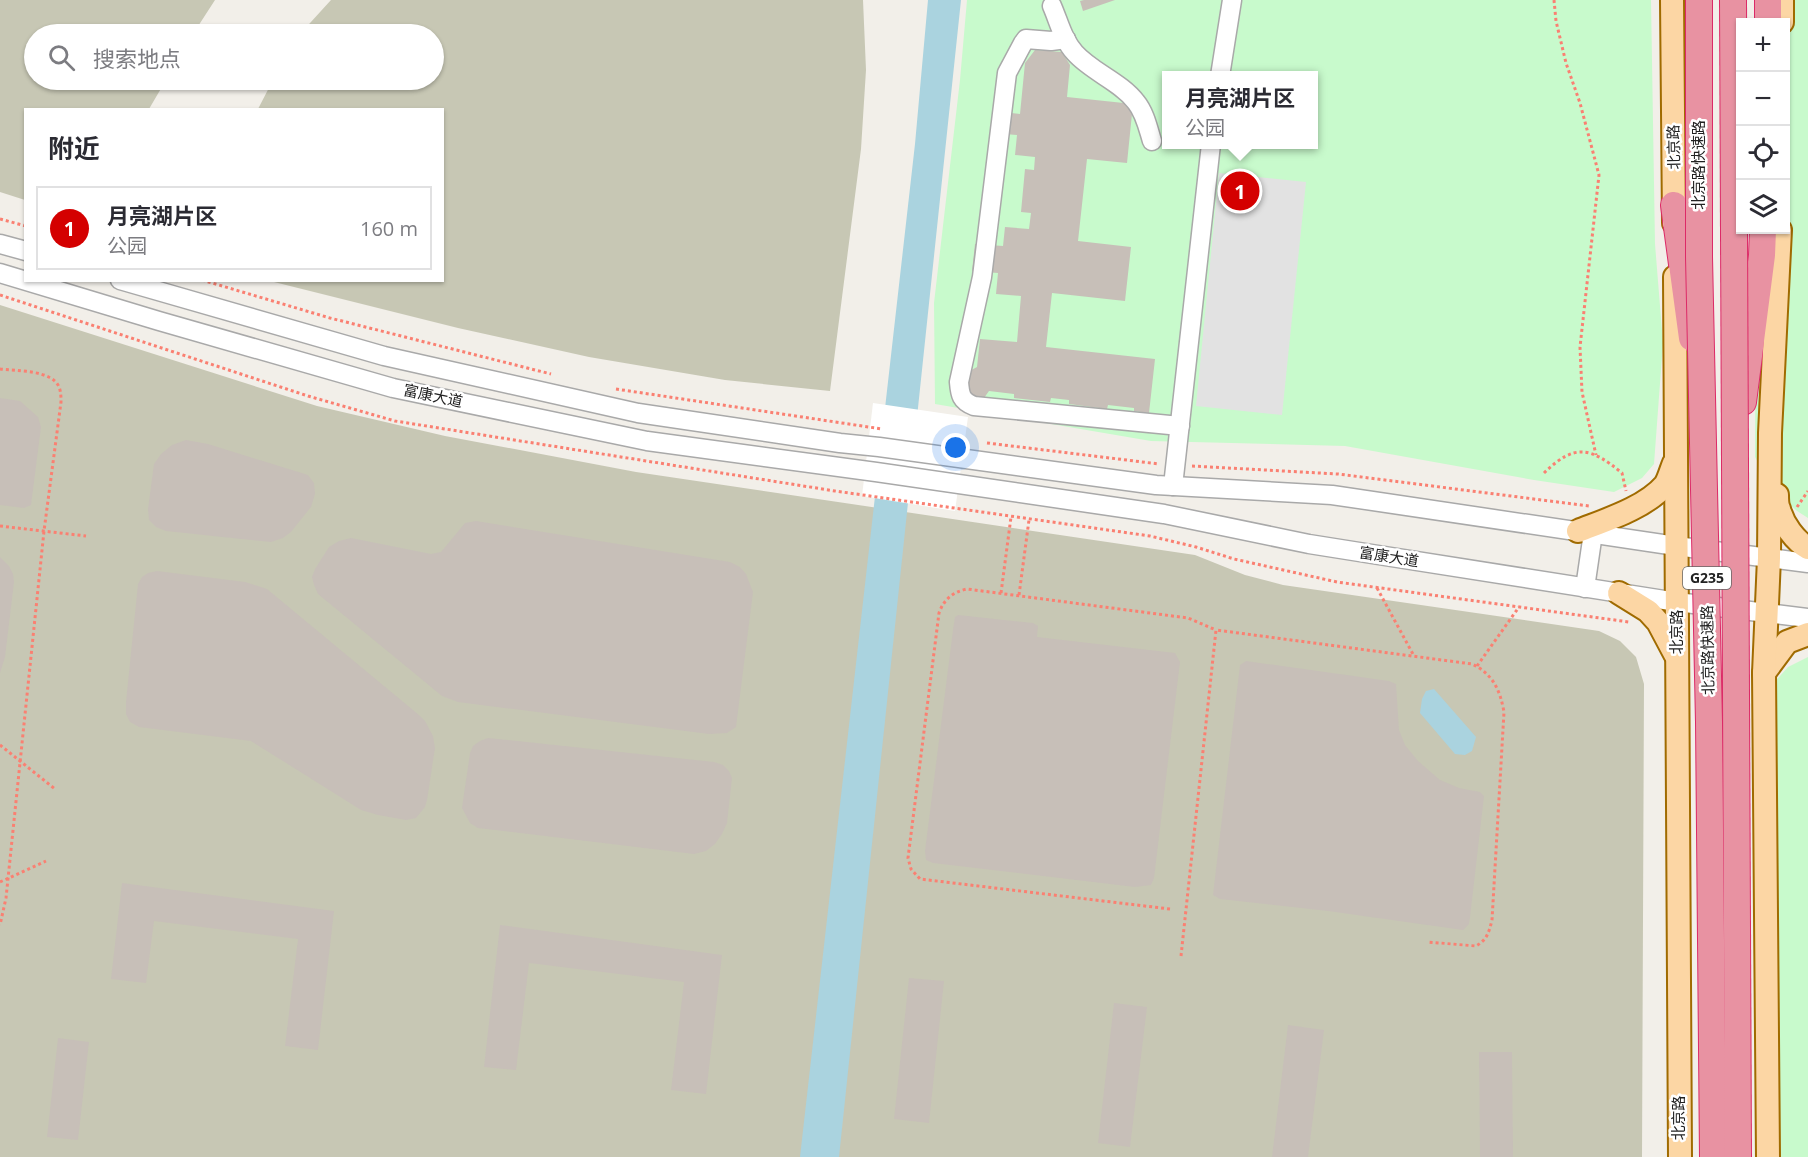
<!DOCTYPE html>
<html lang="zh">
<meta charset="utf-8">
<style>
:root{--surface:#fff;--page:#f7f7f7;--text:#2b2b33;--muted:#7c7c81;--line:#e1e1e2;--accent:#d40000}
body{margin:0;font-family:"Open Sans","Noto Sans SC",sans-serif;background:var(--page);color:var(--text)}
.controls{position:absolute;right:18px;top:18px;display:grid;overflow:hidden;border-radius:0px;box-shadow:0 2px 4px #0004}
.controls button{width:54px;height:54px;display:grid;place-items:center;padding:0;border:0;border-bottom:2px solid var(--line);background:var(--surface);color:var(--text);font:30px sans-serif}
.you{position:absolute;left:956px;top:448px;width:21px;height:21px;margin:-15px;border:4px solid #fff;border-radius:50%;background:#1a73e8;box-shadow:0 0 0 9px #1a73e833}
.badge{display:grid;place-items:center;width:39px;height:39px;border-radius:50%;background:var(--accent);color:#fff;font-size:20px;font-weight:700}
.pin{position:absolute;translate:-50% -50%;border:3px solid #fff;box-shadow:0 2px 6px #0006}
.popup{position:absolute;left:1162px;top:71px;width:156px;height:78px;box-sizing:border-box;display:grid;place-content:center;border-radius:0px;background:var(--surface);filter:drop-shadow(0 2px 4px #0005);font-size:20px;white-space:nowrap;color:var(--muted)}
.popup b{font-size:22px;color:var(--text)}
.popup::after{content:'';position:absolute;left:50%;top:100%;margin-left:-12px;border:12px solid transparent;border-top-color:var(--surface)}
.list{margin:0;padding:0;list-style:none}
h2{display:flex;justify-content:space-between;align-items:center;height:78px;margin:0;padding:0 24px;font-size:26px}
h2 small{font-size:20px;font-weight:400;color:var(--muted)}
.list li{display:grid;grid-template-columns:39px 1fr auto;gap:18px;align-items:center;box-sizing:border-box;height:84px;margin:0 12px 12px;padding:0 12px;border:2px solid var(--line);border-radius:0px}
.list b{display:block;font-size:22px;white-space:nowrap}
.list p{margin:0;font-size:20px;white-space:nowrap;color:var(--muted)}
.list em{font-size:20px;font-style:normal;color:var(--muted)}
.icon{flex:none;width:33px;height:33px;fill:none;stroke:currentColor;stroke-width:2;stroke-linecap:round;stroke-linejoin:round}
.map{position:relative;flex:none;width:1808px;height:1157px;overflow:hidden}
.search{position:absolute;background:var(--surface);box-shadow:0 2px 4px #0004;left:24px;top:24px;width:420px;height:66px;display:flex;align-items:center;gap:15px;box-sizing:border-box;padding:0 21px;border-radius:33px;color:var(--muted);font-size:22px}
.panel{position:absolute;background:var(--surface);box-shadow:0 2px 4px #0004;left:24px;top:108px;width:420px;height:174px;border-radius:0px}
.map>svg:first-child{display:block}
.construction{fill:#c7c7b4}
.park{fill:#c8facc;fill-rule:evenodd}
.parking{fill:#e2e2e2}
.water{fill:#aad3df}
.pier{fill:#fff}
.building{fill:#c7bfb8}
.lines{fill:none;stroke-linecap:round;stroke-linejoin:round}
.minor-casing{stroke:#a9a9a9;stroke-width:21}
.major-casing{stroke:#a06b00;stroke-width:26}
.highway-casing{stroke:#dc2a67;stroke-width:28}
.path{stroke:#fa8072;stroke-width:3;stroke-dasharray:3 3;stroke-linecap:butt}
.minor{stroke:#fff;stroke-width:18}
.major{stroke:#fcd6a4;stroke-width:22}
.highway{stroke:#e892a2;stroke-width:26}
.highway-bridge-casing{stroke:#dc2a67;stroke-width:28;stroke-linecap:butt}
.highway-bridge{stroke:#e892a2;stroke-width:26}
.labels{text-anchor:middle;stroke-width:5;stroke-linejoin:round;paint-order:stroke}
.shield{fill:#fff;stroke:#646464;stroke-width:1.5}
.shield-label{font-size:14px;font-weight:bold;fill:#222}
.street-label{font-size:15px;fill:#222;stroke:#fff}
</style>
<div class="map">
<svg width="1808" height="1157" viewBox="0 0 1808 1157">
<rect width="100%" height="100%" fill="#f2efe9"/>
<g class="construction">
<path d="M0,0h215l-22,34h-159v46h132l-17,29 -123,1 -1,90 -25,-8z"/>
<path d="M331,0h532l3,70 -5,79 -31,242 -105,-11 -136,-23 -131,-29 -188,-47 172,-1v-170l-184,-1 15,-29h161v-46h-134z"/>
<path d="M0,305l317,101 128,30 191,36 559,83 50,20 38,10 316,46 21,10 16,16 8,27 -2,473h-1642z"/>
</g>
<g class="park">
<path d="M967,0h684l4,244 8,99 -9,121 -12,14 -28,14 -80,-12 -189,-34 -194,-5 -216,-37 -1,-101 26,-223zM1166,76h148v68h-148z"/>
<path d="M1759,0h49v518l-11,-7 -25,-23 -17,-31 1,-227h30v-208z"/>
<path d="M1808,657v500h-42l-8,-456 30,-34z"/>
</g>
<path class="parking" d="M1219,173l87,9 -24,233 -86,-9z"/>
<g class="water">
<path d="M928,0h33l-122,1157h-39l115,-1013z"/>
<path d="M1434,689l42,48 -4,14 -7,4 -10,-1 -35,-41 2,-14 4,-8z"/>
</g>
<path class="pier" d="M873,403l95,14 -13,94 -93,-15z"/>
<g class="building">
<path d="M1084,0h31l-32,11 -3,-10z"/>
<path d="M1035,50l27,2 8,13 -3,32 66,7 -6,59 -40,-4 -9,82 53,6 -6,54 -73,-8 -6,54 109,12 -6,54 -15,-2v-3l-26,-3 -1,4 -38,-5v-4l-18,-2 -1,4 -36,-4v-4l-25,-3 -5,7h-14l-4,-25 11,-6 3,-28 37,3 4,-46 -25,-2 2,-21 -26,-2 3,-27 28,2 2,-19 24,2 2,-16 -10,-1 4,-43 9,1 1,-13 -20,-2 2,-20 -26,-2 2,-22 27,3 5,-51z"/>
<path d="M0,398l20,3 18,16 3,10 -10,78 -7,3 -24,-3z"/>
<path d="M186,440l22,4 100,31 6,8 1,11 -4,13 -20,25 -8,6 -12,4 -105,-11 -10,-4 -7,-7 -1,-11 6,-45 7,-10 11,-9z"/>
<path d="M476,521l254,41 10,5 6,7 7,18 -17,135 -9,6 -18,1 -251,-32 -16,-6 -124,-102 -4,-9 -2,-8 3,-8 14,-22 10,-6 12,-3 80,16 10,-2 24,-29z"/>
<path d="M0,557l9,9 4,8 1,8 -9,75 -5,16z"/>
<path d="M157,571l88,11 22,7 152,126 6,6 8,15 2,12 -8,52 -2,7 -9,11 -10,2 -28,-5 -17,-5 -110,-69 -112,-14 -9,-5 -4,-8v-12l12,-118 4,-7 6,-4z"/>
<path d="M958,615l75,8 5,3 -1,11 138,16 5,9 -26,216 -3,7 -16,2 -202,-24 -7,-3 -1,-9 28,-221 2,-13z"/>
<path d="M1246,661l143,20 7,3 3,46 6,15 13,16 22,19 19,8 21,4 4,4 -14,121 -1,7 -6,6 -135,-19 -108,-12 -7,-4 27,-230z"/>
<path d="M488,738l226,24 9,3 6,6 3,7 -5,45 -5,11 -7,10 -9,7 -12,3 -216,-26 -8,-5 -8,-15 8,-55 3,-7 7,-5z"/>
<path d="M122,883l212,28 -16,139 -33,-4 13,-107 -144,-18 -8,62 -35,-4z"/>
<path d="M500,925l222,30 -16,139 -35,-4 13,-108 -155,-19 -13,107 -32,-3z"/>
<path d="M909,978l35,3 -15,142 -35,-4z"/>
<path d="M1114,1003l33,4 -17,140 -32,-4z"/>
<path d="M1288,1025l36,5 -16,127h-36z"/>
<path d="M58,1038l31,4 -11,98 -31,-3z"/>
<path d="M1479,1052h33l1,105h-33z"/>
</g>
<g class="lines">
<defs>
<g id="minor">
<path d="M1052,6c7,16 11,34 23,47 17,19 46,29 61,49 9,11 12,26 16,39"/>
<path d="M1066,39l-15,2 -25,-2 -3,4 -16,30 -25,204 -23,105c1,13 2,19 15,24l206,20"/>
<path d="M1220,76l12,-76"/>
<path d="M0,244l26,7"/>
<path d="M0,273l159,48 234,67 254,53 229,31 288,42 145,30 63,10 305,48 131,16"/>
<path d="M120,280l264,76 254,57 202,30 39,4 277,38 176,10 344,51 132,17"/>
<path d="M1173,486l38,-342"/>
<path d="M1585,588l8,-55"/>
</g>
<g id="major">
<path d="M1672,0l2,223"/>
<path d="M1782,0v22"/>
<path d="M1675,277l5,880"/>
<path d="M1777,495c0,4 0,10 2,14 4,15 16,32 29,39"/>
<path d="M1578,531c28,-11 67,-23 87,-46 4,-6 6,-15 9,-22"/>
<path d="M1619,593l29,18 10,11 17,32"/>
<path d="M1764,673l23,-31 21,-8"/>
<path d="M1768,1157l-4,-484 5,-115 1,-125 10,-203"/>
</g>
<g id="highway">
<path d="M1768,0v22"/>
<path d="M1674,205l18,133"/>
<path d="M1743,402l19,-147 1,-25"/>
</g>
</defs>
<use href="#minor" class="minor-casing"/>
<use href="#major" class="major-casing"/>
<use href="#highway" class="highway-casing"/>
<g class="path">
<path d="M1554,0l2,21 10,42 14,40 19,72 -19,172 2,45 14,63"/>
<path d="M0,219l26,7"/>
<path d="M202,280l128,38 221,56"/>
<path d="M0,295l308,101 87,25 440,70 315,45 46,11 38,12 103,23 292,40"/>
<path d="M0,369c17,2 52,1 59,18 2,5 2,10 2,15l-17,129 -38,367 -6,27"/>
<path d="M616,389l266,40"/>
<path d="M987,443l172,21"/>
<path d="M1192,466l146,8 251,32"/>
<path d="M1544,473c31,-30 46,-26 78,0l4,18"/>
<path d="M1797,507l11,-16"/>
<path d="M0,526l86,10"/>
<path d="M1377,588l37,68"/>
<path d="M1001,593l10,-76"/>
<path d="M1019,595l10,-75"/>
<path d="M1477,666l42,-59"/>
<path d="M0,745l55,44"/>
<path d="M0,882l46,-21"/>
<path d="M1170,909l-250,-30 -9,-10 -3,-11 31,-245c5,-14 14,-21 28,-24l221,29 28,12"/>
<path d="M1181,956l35,-326 256,34c21,10 28,26 32,48l-12,208c-3,12 -5,20 -16,26l-48,-4"/>
</g>
<use href="#minor" class="minor"/>
<use href="#major" class="major"/>
<use href="#highway" class="highway"/>
<defs>
<g id="highway-bridge">
<path d="M1699,0v257l10,465 4,435"/>
<path d="M1733,0l5,1157"/>
</g>
</defs>
<use href="#highway-bridge" class="highway-bridge-casing"/>
<use href="#highway-bridge" class="highway-bridge"/>
</g>
<g class="labels">
<rect class="shield" x="1683" y="567" width="48" height="22" rx="4.5"/>
<g class="shield-label">
<text x="1707" y="583">G235</text>
</g>
<g class="street-label">
<text transform="translate(1674 147) rotate(-91)" y="5">北京路</text>
<text transform="translate(1699 165) rotate(-90)" y="5">北京路快速路</text>
<text transform="translate(433 396) rotate(12)" y="5">富康大道</text>
<text transform="translate(1389 557) rotate(9)" y="5">富康大道</text>
<text transform="translate(1677 632) rotate(-90)" y="5">北京路</text>
<text transform="translate(1708 650) rotate(-91)" y="5">北京路快速路</text>
<text transform="translate(1679 1118) rotate(-90)" y="5">北京路</text>
</g>
</g>
</svg>
<div class="controls">
<button>+</button>
<button>−</button>
<button><svg class="icon" aria-label="locate" viewBox="0 0 24 24"><circle cx="12" cy="12" r="6"/><path d="M12 2v4M12 18v4M2 12h4M18 12h4"/></svg></button>
<button><svg class="icon" aria-label="layers" viewBox="0 0 24 24"><path d="M12 4l9 5-9 5-9-5zM3 14l9 5 9-5"/></svg></button>
</div>
<div class="you"></div>
<div class="pin badge" style="left:1240px;top:191px">1</div>
<div class="popup"><b>月亮湖片区</b>公园</div>
<div class="search"><svg class="icon" aria-label="search" viewBox="0 0 24 24"><circle cx="10" cy="10" r="6"/><path d="M15 15l6 6"/></svg>搜索地点</div>
<section class="panel">
<h2>附近<small></small></h2>
<ul class="list">
<li><span class="badge">1</span><div><b>月亮湖片区</b><p>公园</p></div><em>160 m</em></li>
</ul>
</section>
</div>
